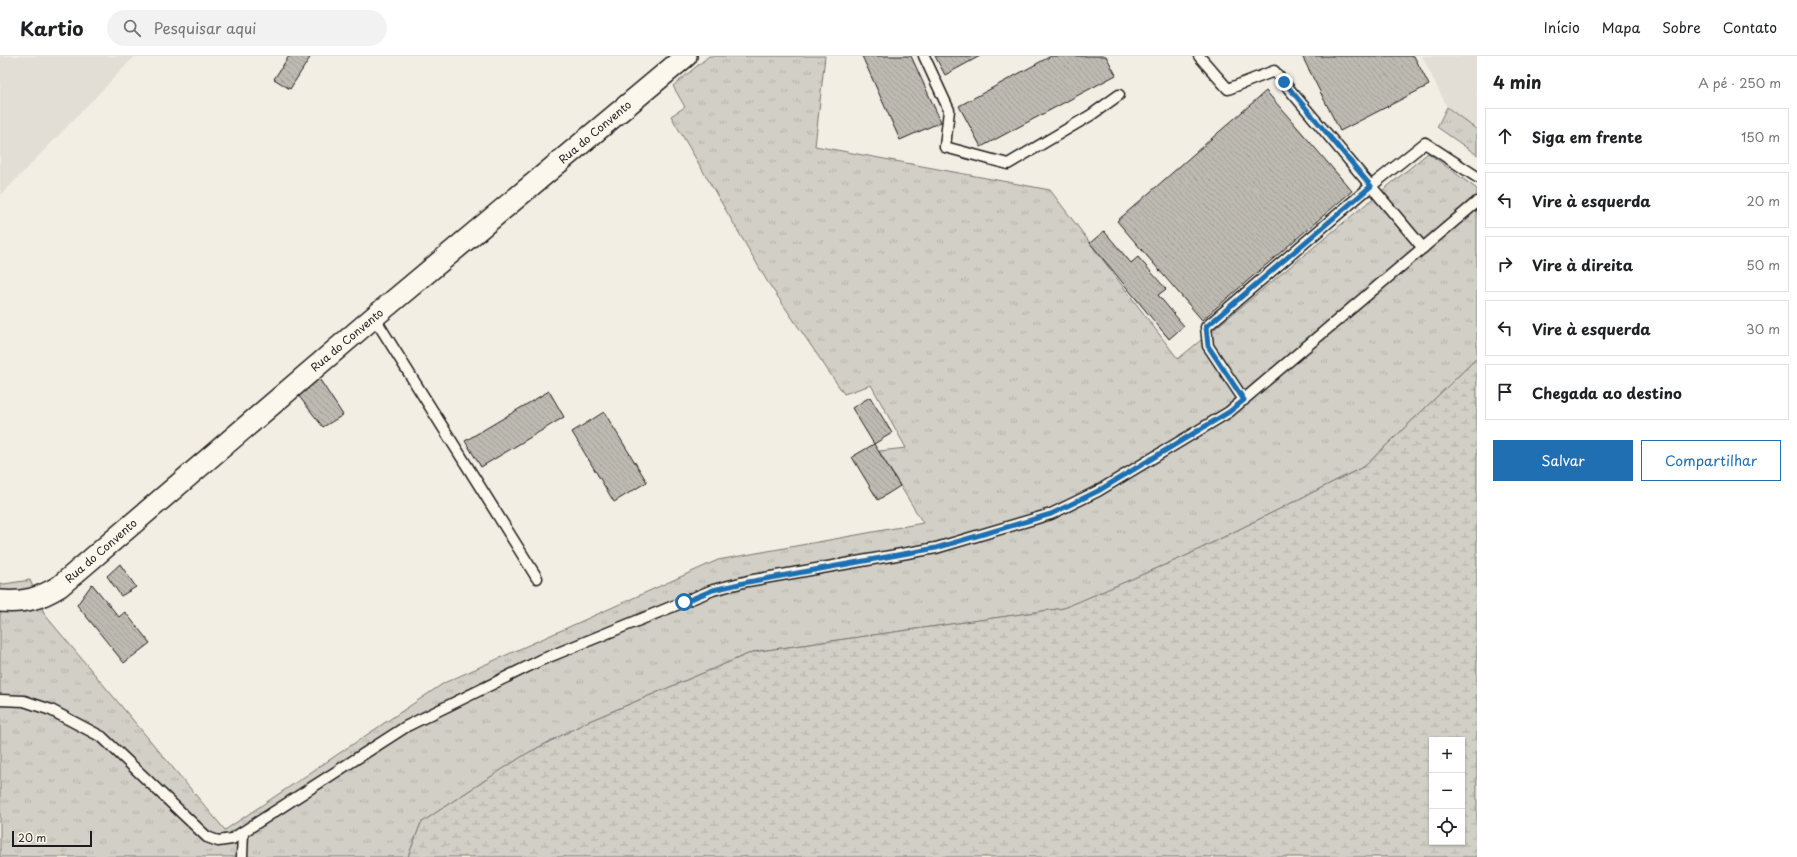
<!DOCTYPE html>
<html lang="pt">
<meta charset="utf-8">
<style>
:root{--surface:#fff;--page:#f2f2f2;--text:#202124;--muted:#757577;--line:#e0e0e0;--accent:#1f6fb2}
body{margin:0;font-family:"Playpen Sans",sans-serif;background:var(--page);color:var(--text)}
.controls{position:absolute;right:12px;bottom:12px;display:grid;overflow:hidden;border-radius:0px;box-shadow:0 1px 3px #0004}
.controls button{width:36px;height:36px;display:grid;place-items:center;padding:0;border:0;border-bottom:1px solid var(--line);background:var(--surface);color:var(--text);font:20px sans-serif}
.scale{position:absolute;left:12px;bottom:10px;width:80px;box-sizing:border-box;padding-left:4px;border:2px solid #1c1c1c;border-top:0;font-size:11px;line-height:14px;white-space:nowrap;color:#1c1c1c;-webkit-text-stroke:3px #fbf7ec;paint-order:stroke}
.stop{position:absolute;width:12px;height:12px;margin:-9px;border:3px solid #1f6fb2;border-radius:50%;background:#fff}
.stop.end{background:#1f6fb2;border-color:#fff;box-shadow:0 1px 4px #0008}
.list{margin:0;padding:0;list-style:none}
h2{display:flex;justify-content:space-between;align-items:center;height:52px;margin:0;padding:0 16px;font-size:17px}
h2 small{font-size:13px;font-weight:400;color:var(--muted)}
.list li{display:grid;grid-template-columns:26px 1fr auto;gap:12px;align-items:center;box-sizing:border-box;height:56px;margin:0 8px 8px;padding:0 8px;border:1px solid var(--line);border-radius:0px}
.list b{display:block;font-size:15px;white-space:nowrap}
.list em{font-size:13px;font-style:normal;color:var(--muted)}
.actions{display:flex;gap:8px;padding:12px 16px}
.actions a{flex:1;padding:9px 0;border:1px solid var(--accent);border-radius:0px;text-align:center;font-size:14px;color:var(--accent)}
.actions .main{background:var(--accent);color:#fff}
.icon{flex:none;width:22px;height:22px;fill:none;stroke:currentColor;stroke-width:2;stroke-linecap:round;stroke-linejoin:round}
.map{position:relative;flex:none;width:1477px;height:801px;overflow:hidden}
header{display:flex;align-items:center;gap:24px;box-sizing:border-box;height:56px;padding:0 20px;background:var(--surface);border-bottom:1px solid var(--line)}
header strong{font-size:19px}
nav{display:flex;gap:22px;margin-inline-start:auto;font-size:14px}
.search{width:280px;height:36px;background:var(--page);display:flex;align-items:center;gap:10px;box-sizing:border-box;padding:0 14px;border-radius:22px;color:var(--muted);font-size:15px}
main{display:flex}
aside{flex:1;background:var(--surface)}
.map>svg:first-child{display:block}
.built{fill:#e2ded5}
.grass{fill:url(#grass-tufts);stroke:#777671}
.wetland{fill:url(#wetland-marsh);stroke:#777671;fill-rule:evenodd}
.building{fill:url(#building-back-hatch);stroke:#1c1c1c}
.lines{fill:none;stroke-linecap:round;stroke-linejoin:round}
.lane-casing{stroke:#1c1c1c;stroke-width:13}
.street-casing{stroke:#1c1c1c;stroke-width:24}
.lane{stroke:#fbf7ec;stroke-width:10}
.street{stroke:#fbf7ec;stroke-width:21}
.route{stroke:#1f6fb2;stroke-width:5}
.labels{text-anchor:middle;stroke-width:3.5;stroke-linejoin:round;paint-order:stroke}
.street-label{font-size:11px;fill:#1c1c1c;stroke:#fbf7ec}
</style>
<header>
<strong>Kartio</strong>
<div class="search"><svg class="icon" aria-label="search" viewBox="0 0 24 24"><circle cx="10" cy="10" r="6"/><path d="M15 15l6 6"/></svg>Pesquisar aqui</div>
<nav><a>Início</a><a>Mapa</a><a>Sobre</a><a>Contato</a></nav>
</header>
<main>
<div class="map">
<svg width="1477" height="801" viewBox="0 0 1477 801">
<defs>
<pattern id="grass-tufts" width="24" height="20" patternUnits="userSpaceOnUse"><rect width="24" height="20" fill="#d2cfc6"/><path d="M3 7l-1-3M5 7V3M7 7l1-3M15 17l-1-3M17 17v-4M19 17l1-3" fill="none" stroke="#b4b1aa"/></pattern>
<pattern id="wetland-marsh" width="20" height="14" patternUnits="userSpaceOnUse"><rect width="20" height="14" fill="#d2cfc6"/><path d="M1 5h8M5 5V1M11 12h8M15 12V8" fill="none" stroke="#b4b1aa"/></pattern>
<pattern id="building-back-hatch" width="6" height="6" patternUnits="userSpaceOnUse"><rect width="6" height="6" fill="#bdbab1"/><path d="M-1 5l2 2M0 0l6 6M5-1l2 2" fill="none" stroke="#a29f98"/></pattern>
</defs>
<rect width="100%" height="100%" fill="#f2eee4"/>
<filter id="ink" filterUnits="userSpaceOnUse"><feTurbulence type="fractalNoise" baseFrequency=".025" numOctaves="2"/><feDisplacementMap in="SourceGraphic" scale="8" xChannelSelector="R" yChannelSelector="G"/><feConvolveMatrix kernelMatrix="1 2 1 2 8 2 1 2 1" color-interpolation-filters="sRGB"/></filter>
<g filter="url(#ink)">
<g class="built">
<path d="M0,0h135l-135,140z"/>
<path d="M1422,0h55v74l-30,-23z"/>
</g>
<g class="grass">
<path d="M709,0h116l-10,90 235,44 128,169 250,-206 49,36v169l-112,108 -177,89 -123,53 -312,44 -166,70 -61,32 -79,51 -26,18 -13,34h-408v-274l4,1 26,-4 15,35 180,215 219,-147 274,-123 205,-37 -44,-72 27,-3 -35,-63 -27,9 -77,-113 -96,-165 14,-9 -12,-21z"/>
<path d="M1447,51l30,23v25l-40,-28z"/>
</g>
<path class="wetland" d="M1477,302v499h-1069l13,-34 26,-18 79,-51 61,-32 166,-70 311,-44 124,-53 177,-89zM1432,684h30v102h-30z"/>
<g class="building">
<path d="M289,0h22l-21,33 -16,-10z"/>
<path d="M862,0h49l30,66 -41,18z"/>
<path d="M935,0h45l-35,19z"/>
<path d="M1051,0h55l10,19 -135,72 -22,-41z"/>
<path d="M1302,0h112l15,29 -89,46z"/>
<path d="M1266,35l86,100 -150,129 -85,-99z"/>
<path d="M1104,175l27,32 7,-6 28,32 -8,6 26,31 -15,13 -79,-96z"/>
<path d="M318,321l25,38 -20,12 -25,-32z"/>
<path d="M549,335l15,26 -83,50 -16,-26z"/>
<path d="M870,341l22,36 -18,11 -22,-36z"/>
<path d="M604,356l43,70 -33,20 -42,-70z"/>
<path d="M874,388l26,42 -22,14 -26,-43z"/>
<path d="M120,508l16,23 -15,9 -14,-20z"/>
<path d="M92,528l27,33 6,-5 25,31 -26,20 -47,-58z"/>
</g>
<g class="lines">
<defs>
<g id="lane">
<path d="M924,0l25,54 -4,37 63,17 83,-49 28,-20"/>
<path d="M1199,0l29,33 46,-18 149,177"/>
<path d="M374,261l163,261"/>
<path d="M1244,344l-36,-54 -2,-19 165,-141 54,-43 52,34"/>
<path d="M0,644l24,1 27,9 51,27 105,100 11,4 14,-2 175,-113 134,-66 172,-70 35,-9 188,-33 115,-34 47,-23 131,-79 248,-210"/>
<path d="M242,801l1,-25"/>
</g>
<path id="street" d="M0,545c24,2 39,-2 60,-15l314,-269 312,-261"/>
</defs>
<use href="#lane" class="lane-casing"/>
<use href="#street" class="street-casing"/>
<use href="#lane" class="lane"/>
<use href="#street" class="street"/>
</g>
</g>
<g class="lines" filter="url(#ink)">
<path class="route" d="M684,546l29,-12 35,-8 188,-34 115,-34 47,-23 131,-79 15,-12 -36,-54 -2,-19 165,-141 -87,-104"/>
</g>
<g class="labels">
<g class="street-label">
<text transform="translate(595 76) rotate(-40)" y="4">Rua do Convento</text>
<text transform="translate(347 284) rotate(-40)" y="4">Rua do Convento</text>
<text transform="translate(101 495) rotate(-41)" y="4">Rua do Convento</text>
</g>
</g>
</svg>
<div class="controls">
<button>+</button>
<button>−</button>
<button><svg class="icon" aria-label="locate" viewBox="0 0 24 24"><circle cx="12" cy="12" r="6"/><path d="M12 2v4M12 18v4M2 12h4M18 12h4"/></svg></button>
</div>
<div class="scale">20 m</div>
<div class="stop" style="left:684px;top:546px"></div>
<div class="stop end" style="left:1284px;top:26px"></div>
</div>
<aside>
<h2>4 min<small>A pé · 250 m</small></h2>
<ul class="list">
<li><svg class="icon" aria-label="ahead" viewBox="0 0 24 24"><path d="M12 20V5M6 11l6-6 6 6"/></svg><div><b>Siga em frente</b></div><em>150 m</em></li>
<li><svg class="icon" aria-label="left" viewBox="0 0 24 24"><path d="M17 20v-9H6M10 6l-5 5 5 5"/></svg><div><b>Vire à esquerda</b></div><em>20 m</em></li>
<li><svg class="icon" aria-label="right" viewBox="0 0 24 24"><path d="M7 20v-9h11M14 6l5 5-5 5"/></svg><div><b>Vire à direita</b></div><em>50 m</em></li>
<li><svg class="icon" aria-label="left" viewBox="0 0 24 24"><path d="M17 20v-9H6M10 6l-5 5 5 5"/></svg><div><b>Vire à esquerda</b></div><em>30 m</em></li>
<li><svg class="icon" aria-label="arrive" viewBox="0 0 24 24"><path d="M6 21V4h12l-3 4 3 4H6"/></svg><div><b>Chegada ao destino</b></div></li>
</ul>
<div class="actions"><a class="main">Salvar</a><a>Compartilhar</a></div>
</aside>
</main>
